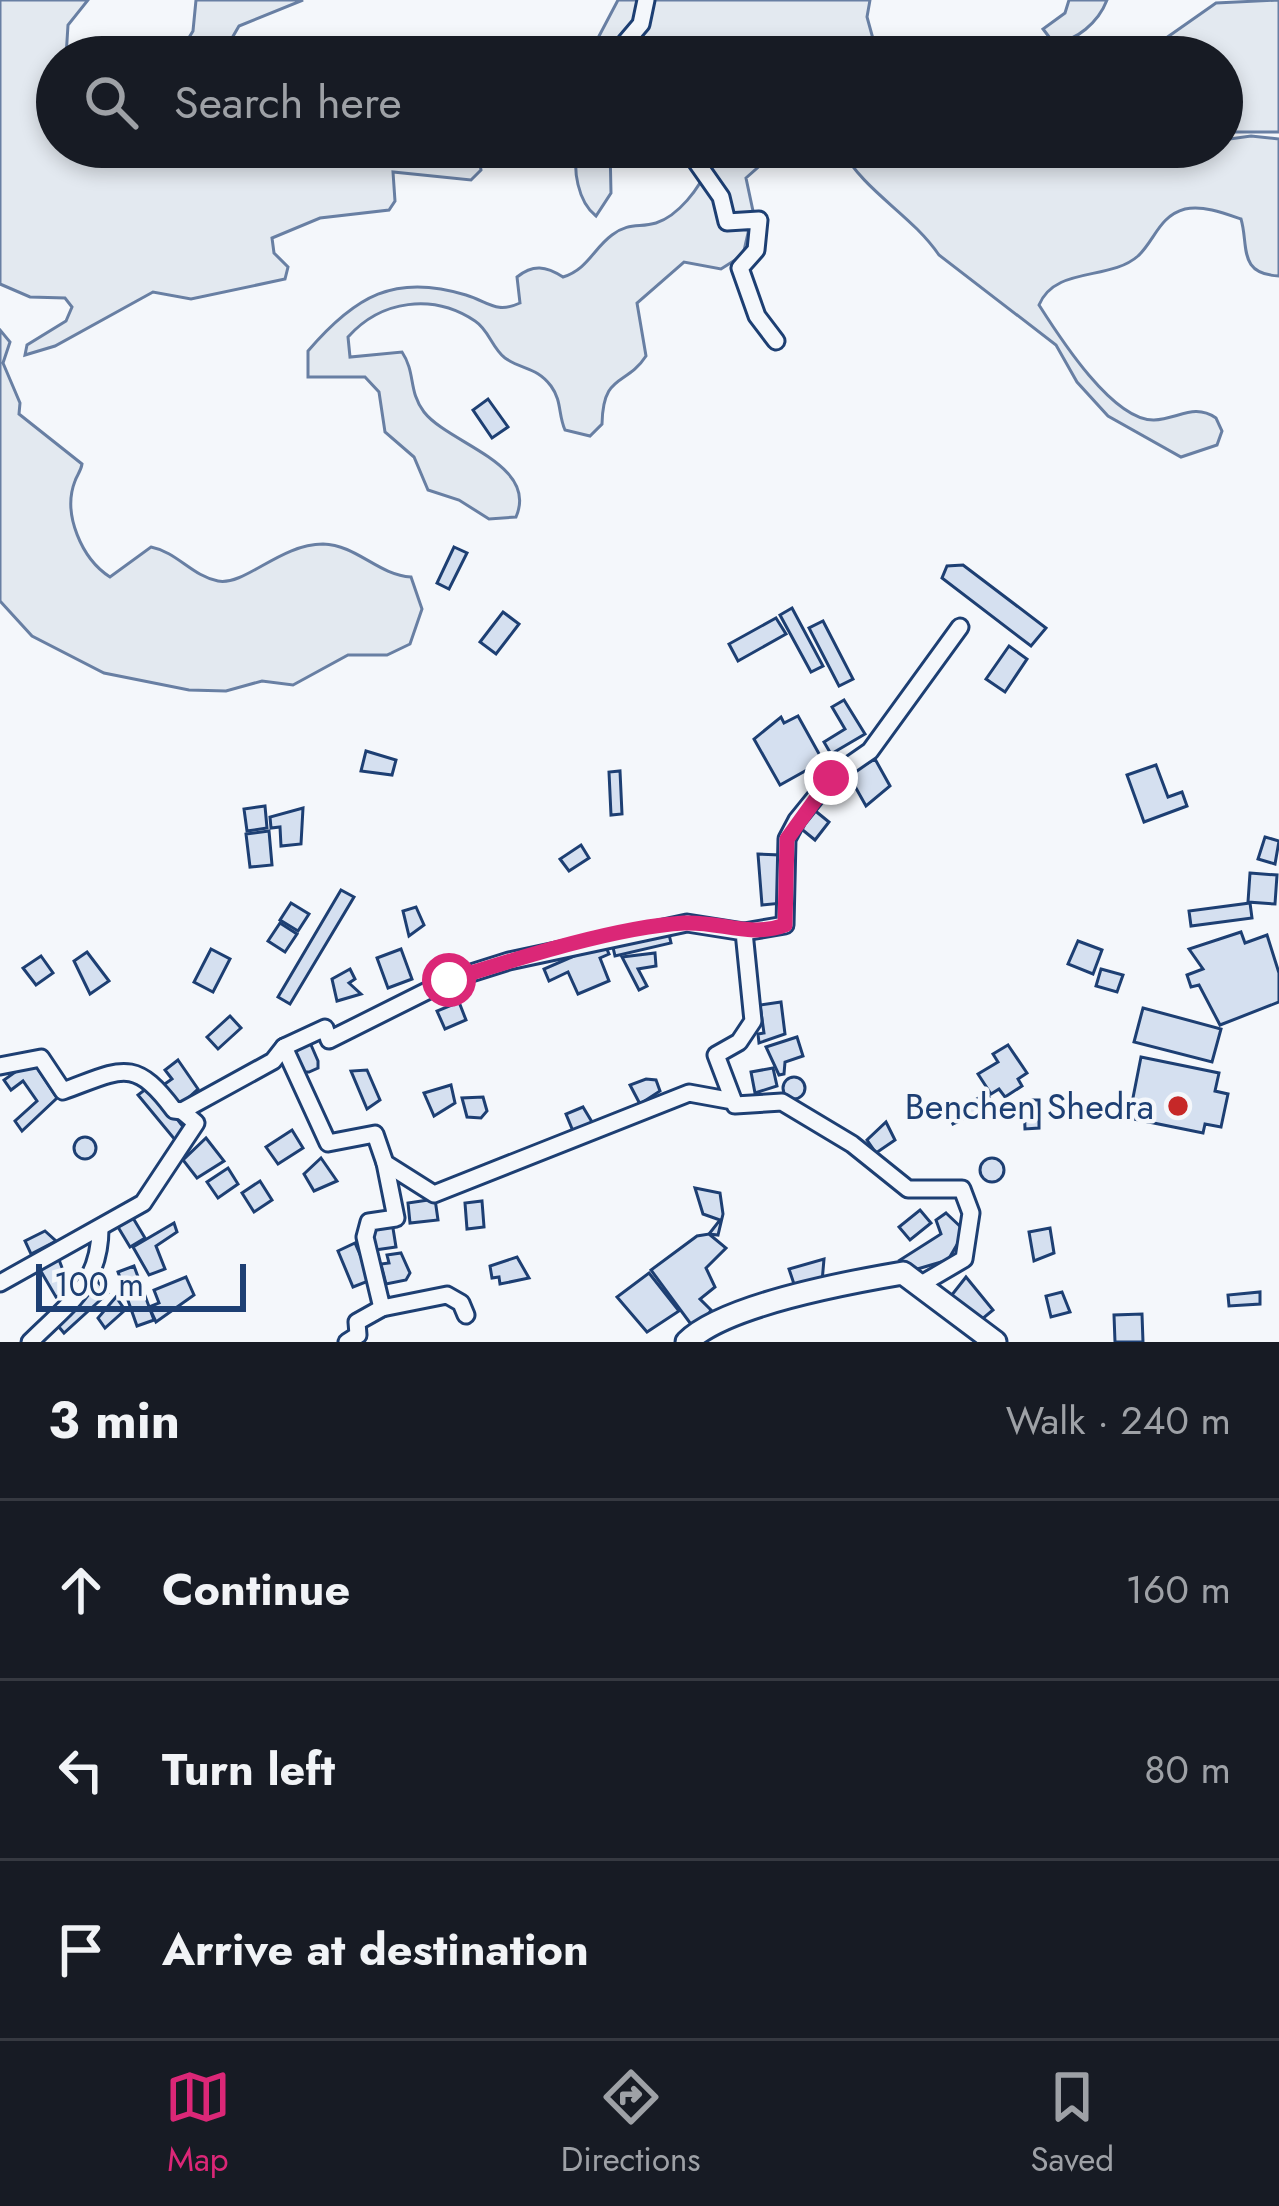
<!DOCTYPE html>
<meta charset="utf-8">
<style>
:root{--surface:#171b24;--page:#242831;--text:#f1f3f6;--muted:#9ea1a6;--line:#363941;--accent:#db2777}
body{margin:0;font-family:Jost,sans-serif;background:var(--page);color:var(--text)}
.scale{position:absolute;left:36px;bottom:30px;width:210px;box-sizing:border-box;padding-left:12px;border:6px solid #1d3f73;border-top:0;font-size:33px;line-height:42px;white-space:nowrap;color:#1d3f73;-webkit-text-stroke:9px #f4f7fb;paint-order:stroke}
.stop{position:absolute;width:36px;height:36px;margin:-27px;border:9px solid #db2777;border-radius:50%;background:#fff}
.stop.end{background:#db2777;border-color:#fff;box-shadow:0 3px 12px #0008}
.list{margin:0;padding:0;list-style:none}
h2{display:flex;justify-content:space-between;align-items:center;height:156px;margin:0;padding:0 48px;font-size:51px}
h2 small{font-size:39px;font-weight:400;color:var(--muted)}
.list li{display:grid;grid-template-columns:78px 1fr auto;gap:36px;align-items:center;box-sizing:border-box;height:180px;padding:0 48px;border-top:3px solid var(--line)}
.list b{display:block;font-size:45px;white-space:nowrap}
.list em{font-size:39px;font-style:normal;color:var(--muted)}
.icon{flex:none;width:66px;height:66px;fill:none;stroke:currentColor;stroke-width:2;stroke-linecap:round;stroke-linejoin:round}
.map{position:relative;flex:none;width:1279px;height:1342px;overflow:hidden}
.search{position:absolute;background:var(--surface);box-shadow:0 6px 18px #0003;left:36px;right:36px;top:36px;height:132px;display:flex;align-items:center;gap:30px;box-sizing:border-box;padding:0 42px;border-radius:66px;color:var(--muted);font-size:45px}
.sheet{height:696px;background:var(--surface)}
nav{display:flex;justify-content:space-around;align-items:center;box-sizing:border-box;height:168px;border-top:3px solid var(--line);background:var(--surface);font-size:33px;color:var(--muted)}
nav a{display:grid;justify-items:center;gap:6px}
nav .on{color:var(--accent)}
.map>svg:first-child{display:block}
.green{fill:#e3e9f0;stroke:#687fa3;stroke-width:3}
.building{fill:#d5e0f0;stroke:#1d3f73;stroke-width:3}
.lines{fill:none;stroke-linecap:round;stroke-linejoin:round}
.minor-casing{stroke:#1d3f73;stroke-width:21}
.major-casing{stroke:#1d3f73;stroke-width:27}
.minor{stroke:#f4f7fb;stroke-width:15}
.major{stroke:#f4f7fb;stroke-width:21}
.route{stroke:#db2777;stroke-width:15}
.poi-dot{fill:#c62828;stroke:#f4f7fb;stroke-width:4.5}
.labels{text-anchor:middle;stroke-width:9;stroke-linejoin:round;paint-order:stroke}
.poi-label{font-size:36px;fill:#1d3f73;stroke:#f4f7fb;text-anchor:end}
</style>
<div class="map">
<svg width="1279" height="1342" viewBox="0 0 1279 1342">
<rect width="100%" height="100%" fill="#f4f7fb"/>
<g class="green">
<path d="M0,0h88l-20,25 -2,32h-9v90h420l4,23 -10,10 -78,-8 2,29 -6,9 -69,8 -48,20 2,15 14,14 -3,12 -94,20 -38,-7 -98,54 -30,9 2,-10 39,-24 6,-14 -7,-9 -35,-1 -30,-13z"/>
<path d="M196,0h107l-64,26 -18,31h-44l16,-26z"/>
<path d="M618,0h252l-3,17 11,40h-290z"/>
<path d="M1069,0h38c-8,21 -31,43 -54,42l-10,-13 22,-16z"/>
<path d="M1279,0v132h-57v-75h-83l77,-54z"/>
<path d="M1251,136l28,3v137c-42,-2 -30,-31 -38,-57 -17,-6 -38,-14 -56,-10 -26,7 -30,31 -47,47 -28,25 -83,10 -99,49 21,33 74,116 115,115 24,-1 40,-17 62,-2l6,13 -5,14 -36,12 -73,-41 -31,-34 -21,-37 -117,-90c-29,-42 -74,-62 -99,-108h82l15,6 21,-6h264v-7z"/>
<path d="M578,147h32l1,46 -15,23c-18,-14 -24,-47 -18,-69z"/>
<path d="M694,147h28l2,11 26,-11h31l-35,31 7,33 -10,44 -22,14 -37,-7 -47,41 9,53c-20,31 -43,16 -44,68l-12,12 -25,-6c-7,-16 -3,-29 -14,-44 -14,-19 -29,-16 -46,-28 -13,-10 -16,-28 -30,-37 -42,-28 -94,-21 -127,16l2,20 52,-5c14,21 6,39 22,60 25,32 115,52 92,105l-27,2 -30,-19 -31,-10 -14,-33 -29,-25 -6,-40 -14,-15h-57v-26c47,-55 87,-78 158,-56 23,7 30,19 54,8l-3,-26c16,-13 29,-11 46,0 25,-8 30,-28 49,-42 17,-13 27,-7 44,-12 22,-7 44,-35 51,-55z"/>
<path d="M0,330l10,12 -7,21 17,40 -1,11 63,50c-1,7 -5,11 -7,17 -13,33 7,78 35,96l41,-30c26,5 41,29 67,34 27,5 62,-37 105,-37 34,1 55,31 88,33l11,32 -12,35 -23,11h-39l-55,30 -31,-4 -36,10 -37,-1 -85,-17 -72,-37 -32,-35z"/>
</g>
<g class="building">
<path d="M488,399l20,28 -16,11 -19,-28z"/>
<path d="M454,547l13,6 -18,36 -12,-6z"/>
<path d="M963,565l83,63 -15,18 -89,-68 5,-12z"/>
<path d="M792,608l31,58 -12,6 -31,-57z"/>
<path d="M503,612l16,12 -23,30 -16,-12z"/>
<path d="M776,618l10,16 -48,27 -9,-17z"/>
<path d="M823,621l30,58 -14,7 -30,-58z"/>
<path d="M1009,646l18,13 -22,33 -19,-13z"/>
<path d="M844,700l21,34 -34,20 -7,-12 21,-13 -13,-22z"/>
<path d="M798,716l25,45 -43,24 -26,-46 27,-22 3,6z"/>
<path d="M366,751l30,9 -4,15 -31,-4z"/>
<path d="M875,759l15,27 -24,20 -18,-32z"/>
<path d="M1156,765l12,32 14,-5 5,14 -43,16 -17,-47z"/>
<path d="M620,771l2,43 -11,1 -2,-43z"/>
<path d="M265,806l2,22 -20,3 -3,-22z"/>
<path d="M303,808l-2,36 -20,2 -1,-19 -9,1 -1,-11z"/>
<path d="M813,809l16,13 -14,18 -16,-13z"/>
<path d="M269,831l3,34 -22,2 -4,-33z"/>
<path d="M1265,837l14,4 -4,23 -17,-5z"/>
<path d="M581,845l8,13 -20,13 -9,-12z"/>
<path d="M758,854l22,1 3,48 -21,2z"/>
<path d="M1250,873l27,2 -2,29 -27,-2z"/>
<path d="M341,890l13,7 -64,107 -12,-7z"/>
<path d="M291,903l18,11 -11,17 -18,-11z"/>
<path d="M1250,903l2,15 -61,8 -2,-15z"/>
<path d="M416,907l8,18 -15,11 -6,-25z"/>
<path d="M280,923l17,11 -12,18 -17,-11z"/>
<path d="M668,930l3,13 -56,13 -3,-13z"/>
<path d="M1241,932l4,11 22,-8 12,38v29l-59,23 -21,-40 -8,2 -4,-12 16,-6 -14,-20z"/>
<path d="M1078,941l24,9 -9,24 -25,-10z"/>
<path d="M604,943l5,11 -9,4 9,23 -31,13 -10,-22 -19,9 -5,-12z"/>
<path d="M211,949l19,10 -17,33 -19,-10z"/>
<path d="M401,949l11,30 -24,9 -11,-30z"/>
<path d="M87,952l22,29 -19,13 -16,-33z"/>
<path d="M655,953l1,13 -18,3 9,17 -8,4 -17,-33z"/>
<path d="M41,956l12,17 -17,12 -13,-17z"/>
<path d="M350,969l5,10 -6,4 12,11 -24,7 -5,-22z"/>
<path d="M1101,969l22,6 -6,17 -21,-6z"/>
<path d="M459,1002l7,18 -21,9 -8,-18z"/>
<path d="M781,1002l4,32 -26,9 -1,-9 6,-1 -4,-28z"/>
<path d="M1143,1008l78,21 -9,33 -78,-20z"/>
<path d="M230,1016l11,12 -23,21 -11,-12z"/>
<path d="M797,1037l6,19 -18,6 -1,12 -5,1 -13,-28z"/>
<path d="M308,1038l10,23v7l-9,4h-6l-10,-23z"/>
<path d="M1008,1045l19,28 -9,6 4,7 -17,11 -6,-8 -8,5 -13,-20 20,-12 -5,-8z"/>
<path d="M1141,1057l78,16 -4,18 13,3 -7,33 -16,-3 -2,9 -74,-15z"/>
<path d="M32,1060l25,38 -35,33 -7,-10 22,-20 -14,-20 -12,9 -7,-10z"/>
<path d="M178,1060l20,29 -21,19 -15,-22 10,-7 -7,-9z"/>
<path d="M773,1068l4,18 -22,7 -4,-21z"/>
<path d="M367,1070l13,30 -13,9 -16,-38z"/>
<circle cx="794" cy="1088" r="11"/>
<path d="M646,1079l10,1 4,11 -20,13 -10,-19z"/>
<path d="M151,1085l33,43 -8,13 -38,-46z"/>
<path d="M451,1085l4,18 -21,13 -10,-23z"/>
<path d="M987,1093l6,12 -40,19 -4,-9z"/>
<path d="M483,1097l4,14 -6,7 -14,-1 -5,-19z"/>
<path d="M1024,1100h15v28l-14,1z"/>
<path d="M583,1107l12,20 -22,4 -7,-17z"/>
<path d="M886,1122l9,18 -19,13 -9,-13z"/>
<path d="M292,1130l11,18 -25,16 -12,-17z"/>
<circle cx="85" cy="1148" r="11"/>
<path d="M206,1138l18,23 -27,17 -14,-18z"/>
<path d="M321,1158l16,23 -23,10 -10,-17z"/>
<circle cx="992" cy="1170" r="12"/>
<path d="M228,1168l10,16 -20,14 -11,-16z"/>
<path d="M260,1181l12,19 -18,12 -12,-19z"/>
<path d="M695,1188l25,5 3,21 -5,21 -9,-1 11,-14 -17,-6z"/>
<path d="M435,1199l3,21 -28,3 -2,-20z"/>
<path d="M482,1201l2,26 -17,2 -2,-26z"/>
<path d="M920,1210l11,13 -21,17 -11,-13z"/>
<path d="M946,1213l19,18 -17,29 -34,10 -14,-10 41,-26 -5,-14z"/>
<path d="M133,1218l12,20 -15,9 -12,-20z"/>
<path d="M392,1222l4,25 -21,3 -3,-25z"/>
<path d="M174,1223l3,9 -21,14 9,23 -16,6 -16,-28z"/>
<path d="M1050,1228l4,25 -20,8 -5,-29z"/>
<path d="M45,1231l11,10 -25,13 -6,-13z"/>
<path d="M709,1234l17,14 -20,20 9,19 -15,12 11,11 -8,14 -10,3 -42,-57 46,-34z"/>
<path d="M355,1243l16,37 -18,7 -15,-36z"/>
<path d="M401,1253l9,20 -4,7 -20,4 -5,-20 8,-1 -2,-8z"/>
<path d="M58,1257l12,32 -14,8 -17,-29z"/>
<path d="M517,1257l12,21 -29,6 -1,-7 -7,1 -2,-12z"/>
<path d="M824,1259l-2,23 -27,5 -6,-18z"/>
<path d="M134,1266l20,54 -17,6 -19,-54z"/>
<path d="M649,1273l30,38 -32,21 -30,-35z"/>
<path d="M186,1277l8,18 -38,27 -7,-15 10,-4 -5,-13z"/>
<path d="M966,1277l27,33 -18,15 -24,-29z"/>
<path d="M96,1280l12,13 -44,40 -10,-12z"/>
<path d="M1062,1292l8,20 -19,5 -5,-21z"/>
<path d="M1260,1292v12l-31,2 -1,-11z"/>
<path d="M116,1297l9,13 -20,18 -7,-10z"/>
<path d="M1142,1314l1,28h-28l-1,-27z"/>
</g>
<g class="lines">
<defs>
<g id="minor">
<path d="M613,57l28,-33 5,-24"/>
<path d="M686,147l35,50 6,25 32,-2 -3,30 -16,18 17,48 19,25"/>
<path d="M744,932l41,-7 2,-86 10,-19 34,-42 39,-27 90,-124"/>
<path d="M284,1047l44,96 47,-9 10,29 49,31 255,-101 44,8"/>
<path d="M0,1066l41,-8 22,33c58,-21 71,-35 111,19l8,1"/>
<path d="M385,1163l11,55 -27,4 -4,15 17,71 65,-13 14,8 5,12"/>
<path d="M0,1283l143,-80 53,-80 -14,-12 91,-50 11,-14 41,-19 4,12 120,-60 60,-19 178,-38 57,9 9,89 -14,21 -23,13 19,50 47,-3 70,42 56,45h54l9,24 -7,46 -46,27"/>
<path d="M30,1342c37,-37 70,-57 70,-113"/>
<path d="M347,1342l11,-7 -1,-13 25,-14"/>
</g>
<path id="major" d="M687,1342c37,-37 163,-60 216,-69l92,69"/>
</defs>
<use href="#minor" class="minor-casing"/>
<use href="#major" class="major-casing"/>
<use href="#minor" class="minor"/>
<use href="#major" class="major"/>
</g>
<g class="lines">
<path class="route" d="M449,980c67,-21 166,-53 235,-57 36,-2 65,15 101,2l2,-86 44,-61"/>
</g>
<circle class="poi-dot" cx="1178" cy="1106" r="12"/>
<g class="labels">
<g class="poi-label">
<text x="1154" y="1119">Benchen Shedra</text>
</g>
</g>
</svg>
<div class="scale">100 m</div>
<div class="stop" style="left:449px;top:980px"></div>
<div class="stop end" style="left:831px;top:778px"></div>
<div class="search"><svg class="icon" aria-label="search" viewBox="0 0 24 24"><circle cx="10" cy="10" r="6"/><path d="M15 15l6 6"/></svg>Search here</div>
</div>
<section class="sheet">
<h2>3 min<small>Walk · 240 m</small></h2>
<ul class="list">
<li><svg class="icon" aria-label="ahead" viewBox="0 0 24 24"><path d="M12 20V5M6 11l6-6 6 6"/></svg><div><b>Continue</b></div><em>160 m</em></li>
<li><svg class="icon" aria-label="left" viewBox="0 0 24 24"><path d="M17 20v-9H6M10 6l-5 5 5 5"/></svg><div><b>Turn left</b></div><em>80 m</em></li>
<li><svg class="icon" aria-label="arrive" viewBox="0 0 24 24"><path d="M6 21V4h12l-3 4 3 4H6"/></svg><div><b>Arrive at destination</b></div></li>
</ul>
</section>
<nav>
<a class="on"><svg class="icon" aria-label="map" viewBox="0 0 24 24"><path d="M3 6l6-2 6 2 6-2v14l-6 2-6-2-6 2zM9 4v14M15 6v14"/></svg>Map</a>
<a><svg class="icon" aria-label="directions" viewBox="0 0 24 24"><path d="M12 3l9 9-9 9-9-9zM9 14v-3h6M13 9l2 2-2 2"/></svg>Directions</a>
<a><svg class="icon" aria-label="saved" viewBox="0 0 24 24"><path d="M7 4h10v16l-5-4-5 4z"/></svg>Saved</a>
</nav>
